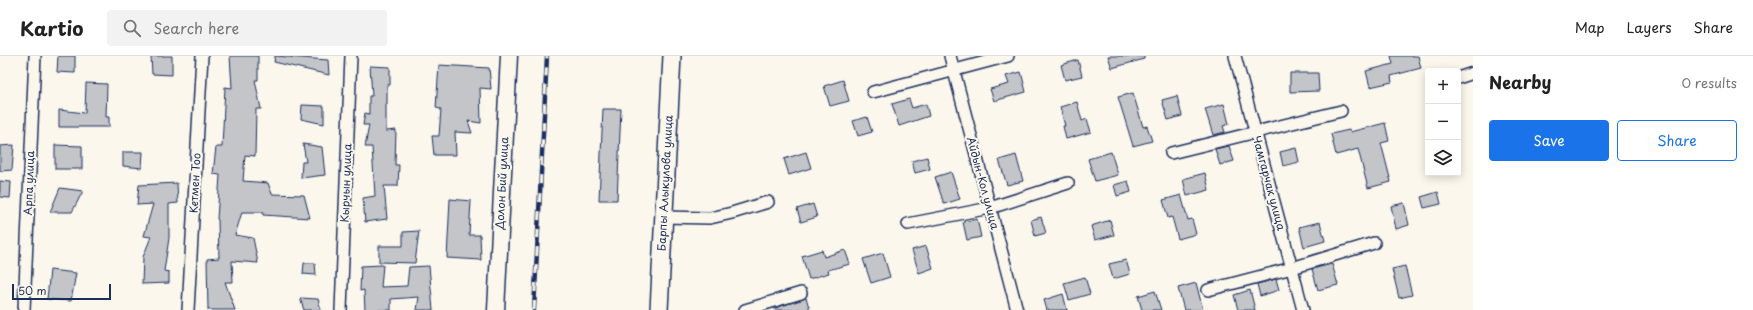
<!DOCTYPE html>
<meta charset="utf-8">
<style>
:root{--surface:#fff;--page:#f2f2f2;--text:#222;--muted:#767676;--line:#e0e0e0;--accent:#1a73e8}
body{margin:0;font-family:"Playpen Sans",sans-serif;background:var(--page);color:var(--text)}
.controls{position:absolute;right:12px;top:12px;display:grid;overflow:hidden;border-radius:4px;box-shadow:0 2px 10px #0003}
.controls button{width:36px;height:36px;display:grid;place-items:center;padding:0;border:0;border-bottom:1px solid var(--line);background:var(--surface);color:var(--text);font:20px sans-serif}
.scale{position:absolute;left:12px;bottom:10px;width:99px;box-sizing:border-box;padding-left:4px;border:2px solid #1b2f5e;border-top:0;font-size:11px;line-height:14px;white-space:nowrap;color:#1b2f5e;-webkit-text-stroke:3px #fbf7ec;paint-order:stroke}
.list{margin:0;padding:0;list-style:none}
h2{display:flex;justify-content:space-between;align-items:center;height:52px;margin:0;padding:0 16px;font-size:17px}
h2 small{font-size:13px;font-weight:400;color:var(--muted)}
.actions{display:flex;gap:8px;padding:12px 16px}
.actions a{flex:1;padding:9px 0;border:1px solid var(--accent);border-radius:4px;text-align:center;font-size:14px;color:var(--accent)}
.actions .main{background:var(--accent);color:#fff}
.icon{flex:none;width:22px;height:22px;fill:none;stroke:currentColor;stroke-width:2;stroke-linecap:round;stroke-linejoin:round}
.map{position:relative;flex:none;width:1473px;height:254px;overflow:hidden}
header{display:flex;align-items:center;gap:24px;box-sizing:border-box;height:56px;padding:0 20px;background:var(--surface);border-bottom:1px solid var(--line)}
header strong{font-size:19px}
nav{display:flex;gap:22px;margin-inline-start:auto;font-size:14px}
.search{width:280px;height:36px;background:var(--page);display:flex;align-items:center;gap:10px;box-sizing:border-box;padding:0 14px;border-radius:4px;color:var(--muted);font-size:15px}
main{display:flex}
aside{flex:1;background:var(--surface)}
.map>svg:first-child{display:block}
.building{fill:#c3c5c9;stroke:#1b2f5e}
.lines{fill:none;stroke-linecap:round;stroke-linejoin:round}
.street-casing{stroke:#1b2f5e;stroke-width:14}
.secondary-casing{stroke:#1b2f5e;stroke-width:19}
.primary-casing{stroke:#1b2f5e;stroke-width:20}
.street{stroke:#fbf7ec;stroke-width:11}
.secondary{stroke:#fbf7ec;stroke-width:16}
.primary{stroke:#fbf7ec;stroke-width:17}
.rail-casing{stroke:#1b2f5e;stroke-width:4.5}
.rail{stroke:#fbf7ec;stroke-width:3;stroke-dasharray:9;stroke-linecap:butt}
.labels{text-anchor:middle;stroke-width:4;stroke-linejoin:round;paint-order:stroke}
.street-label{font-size:11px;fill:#1b2f5e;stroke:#fbf7ec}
</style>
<header>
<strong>Kartio</strong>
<div class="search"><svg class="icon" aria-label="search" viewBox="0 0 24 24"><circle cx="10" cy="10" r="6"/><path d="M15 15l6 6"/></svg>Search here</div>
<nav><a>Map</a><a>Layers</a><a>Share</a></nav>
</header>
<main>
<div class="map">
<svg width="1473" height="254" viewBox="0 0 1473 254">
<rect width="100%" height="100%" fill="#fbf7ec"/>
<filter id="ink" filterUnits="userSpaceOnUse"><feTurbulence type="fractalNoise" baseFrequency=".025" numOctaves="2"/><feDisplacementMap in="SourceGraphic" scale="8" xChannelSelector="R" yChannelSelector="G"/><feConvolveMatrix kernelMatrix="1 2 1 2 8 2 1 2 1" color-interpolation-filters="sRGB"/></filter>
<g filter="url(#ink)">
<g class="building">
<path d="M58,0h17v17l-18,-1z"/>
<path d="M151,0h21v19l-20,-1z"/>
<path d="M230,0h28v24h-3l6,29h-5l-1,47 -10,-1 -2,26 25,2 4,11 32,1 6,23 -47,-3v-3h-21l-7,23 18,3 5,25 -26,-2 1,21h-8l10,28h-27l-1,-51 12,-1 -1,-38 -1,-1 3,-44 -7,-1 3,-27h6l3,-60 7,1z"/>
<path d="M275,0l53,4 1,15 -55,-13z"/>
<path d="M1108,0h36v3l-32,9z"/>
<path d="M1391,0h27l3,12 -30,8 1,6 -22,5 -4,-16 27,-7z"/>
<path d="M1078,4l4,16 -17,4 -4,-15z"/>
<path d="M439,9l50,3 2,21 -11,-1 1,35 -13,-2 4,12 -17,-1 1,23h-22l-2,-19h7l2,-27 -5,-1z"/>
<path d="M370,10l20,1v18h-3v19h-1v27l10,-1 -1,35h4l-1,21h-14l3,33 -22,3 -2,-24 12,-2 -3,-49h-7l4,-22h-6l2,-12 4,1v-18h3z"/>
<path d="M1021,16l5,20 -32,9 -4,-12 19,-5 -3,-8z"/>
<path d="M1290,17h28l1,18 -29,1z"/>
<path d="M843,24l6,21 -19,5 -6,-20z"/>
<path d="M86,27l21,1 -1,33h3v10h-50v-17l26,3z"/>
<path d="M1133,37l10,34 4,-1 5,15 -19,5 -15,-49z"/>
<path d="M1177,40l5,20 -14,4 -6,-20z"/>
<path d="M909,43l3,9 14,-4 3,12 -30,10 -7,-22z"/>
<path d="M1077,46l5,19 5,-2 4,13 -25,7 -3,-13h2l-5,-19z"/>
<path d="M1224,48l5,20 -6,2 2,6 -12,3 -8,-26z"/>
<path d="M302,49l22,1v18l-23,-5z"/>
<path d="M603,53h18l-4,91h-18z"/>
<path d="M867,61l5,15 -14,4 -5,-15z"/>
<path d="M1385,67l4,18 -8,2 10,39 -23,6 -10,-39 -22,6 -5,-21 18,-4 1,2z"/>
<path d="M303,88l19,3 3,28 -24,3 1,-16h4z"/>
<path d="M14,89l-2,25 -12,1v-25z"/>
<path d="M55,89l27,1v23h-27z"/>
<path d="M1229,90l5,15 -14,4 -5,-16z"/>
<path d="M1296,92l3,14 -16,4 -3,-14z"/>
<path d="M123,96h20l-1,16 -19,-2z"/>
<path d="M806,96l5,16 -22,7 -5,-16z"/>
<path d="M1111,96l7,23 -23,6 -7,-22z"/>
<path d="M1016,99l7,26 -16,4 -8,-25z"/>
<path d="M927,101l3,12 -15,4 -3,-12z"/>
<path d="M951,116l9,27 -16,5 -9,-27z"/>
<path d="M1205,117l4,17 -22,6 -4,-17z"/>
<path d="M0,125l11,1 -1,16 -10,-1z"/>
<path d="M1128,125l3,11 -14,4 -3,-11z"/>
<path d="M177,127l1,20 -9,1v34l-5,33 5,1v11l-27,1 1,-27 8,-20 -7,-1 9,-32 -16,1 2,-20z"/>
<path d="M60,132l23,3 -11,21h-22z"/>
<path d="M1438,136l3,12 -17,4 -3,-11z"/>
<path d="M1181,139l7,25 4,-1 4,15 -18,5 -6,-22 -4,1 -5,-18z"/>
<path d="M450,143l21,2 -2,34h11l1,25 -34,-2z"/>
<path d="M1404,147l5,22 -13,4 -5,-23z"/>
<path d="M813,148l4,13 -16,5 -4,-13z"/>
<path d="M1041,161l5,16 -11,3 -4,-16z"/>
<path d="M977,163l4,18 -14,3 -4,-18z"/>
<path d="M1110,164l4,15 -19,5 -4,-14z"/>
<path d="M1320,166l5,19 -21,6 -5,-20z"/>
<path d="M419,175l-4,32 -36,-1v-16h24v-14z"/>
<path d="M926,190l7,22 -14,5 -7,-23z"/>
<path d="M822,194l2,7 21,-7 5,14 -22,6 1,3 -20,6 -7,-23z"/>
<path d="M883,197l7,24 -19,6 -8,-24z"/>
<path d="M1126,204l4,14 -17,5 -4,-15z"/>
<path d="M304,207h11l1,12 -13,-1z"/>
<path d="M1332,208l6,21 -20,5 -6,-21z"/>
<path d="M383,209l-2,22 26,-1 2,-19 20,-1 4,44h-16l2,-13 -28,2v11h-26l-1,-20 -4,1 1,-25z"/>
<path d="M1405,210l7,29 -13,3 -7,-29z"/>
<path d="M50,214l26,3 -5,28 -24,-2z"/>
<path d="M1085,221l5,17 -21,6 -5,-17z"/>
<path d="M1276,223l3,11 -19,6 -3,-12z"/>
<path d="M1196,227l7,27h-19l-6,-22z"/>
<path d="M1250,234l5,20h-17l-4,-15z"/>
<path d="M1155,235l6,19h-19l-4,-14z"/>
<path d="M1063,238l4,16h-20l-3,-10z"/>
<path d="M300,242l18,1 3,11h-17z"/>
<path d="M806,242l4,12h-35v-2z"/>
</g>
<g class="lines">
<defs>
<g id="street">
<path d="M950,0l67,254"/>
<path d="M1235,0l68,254"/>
<path d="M1458,22l15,-5"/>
<path d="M873,36l135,-36"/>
<path d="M1171,97l170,-42"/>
<path d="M663,161l47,1 22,-5 36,-11"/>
<path d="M908,168l82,-16 78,-25"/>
<path d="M1208,234l84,-22 82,-25"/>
<path d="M24,254l11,-254"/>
<path d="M188,254l14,-254"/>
<path d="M341,254l10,-254"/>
<path d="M745,254l56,-17"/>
</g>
<path id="secondary" d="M496,254l13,-254"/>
<path id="primary" d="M659,254l13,-254"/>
</defs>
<use href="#street" class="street-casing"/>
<use href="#secondary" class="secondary-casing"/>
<use href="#primary" class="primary-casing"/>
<use href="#street" class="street"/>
<use href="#secondary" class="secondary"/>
<use href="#primary" class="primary"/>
<defs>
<path id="rail" d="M534,254l13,-254"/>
</defs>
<use href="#rail" class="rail-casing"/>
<use href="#rail" class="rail"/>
</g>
</g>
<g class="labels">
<g class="street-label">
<text transform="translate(29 127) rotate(-88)" y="4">Арпа улица</text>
<text transform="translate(195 127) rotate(-87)" y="4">Кетмен Тоо</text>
<text transform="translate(346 127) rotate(-88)" y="4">Кырчын улица</text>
<text transform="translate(502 127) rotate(-87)" y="4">Долон Бий улица</text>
<text transform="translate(665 127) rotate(-87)" y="4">Барпы Алыкулова улица</text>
<text transform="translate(983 127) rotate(75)" y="4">Айдын-Кол улица</text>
<text transform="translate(1269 127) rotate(75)" y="4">Чамгарчак улица</text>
</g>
</g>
</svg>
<div class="controls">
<button>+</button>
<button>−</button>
<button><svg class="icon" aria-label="layers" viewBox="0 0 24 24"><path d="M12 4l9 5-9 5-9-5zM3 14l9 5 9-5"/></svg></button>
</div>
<div class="scale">50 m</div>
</div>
<aside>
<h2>Nearby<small>0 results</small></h2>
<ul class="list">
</ul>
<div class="actions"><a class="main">Save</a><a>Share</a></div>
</aside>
</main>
